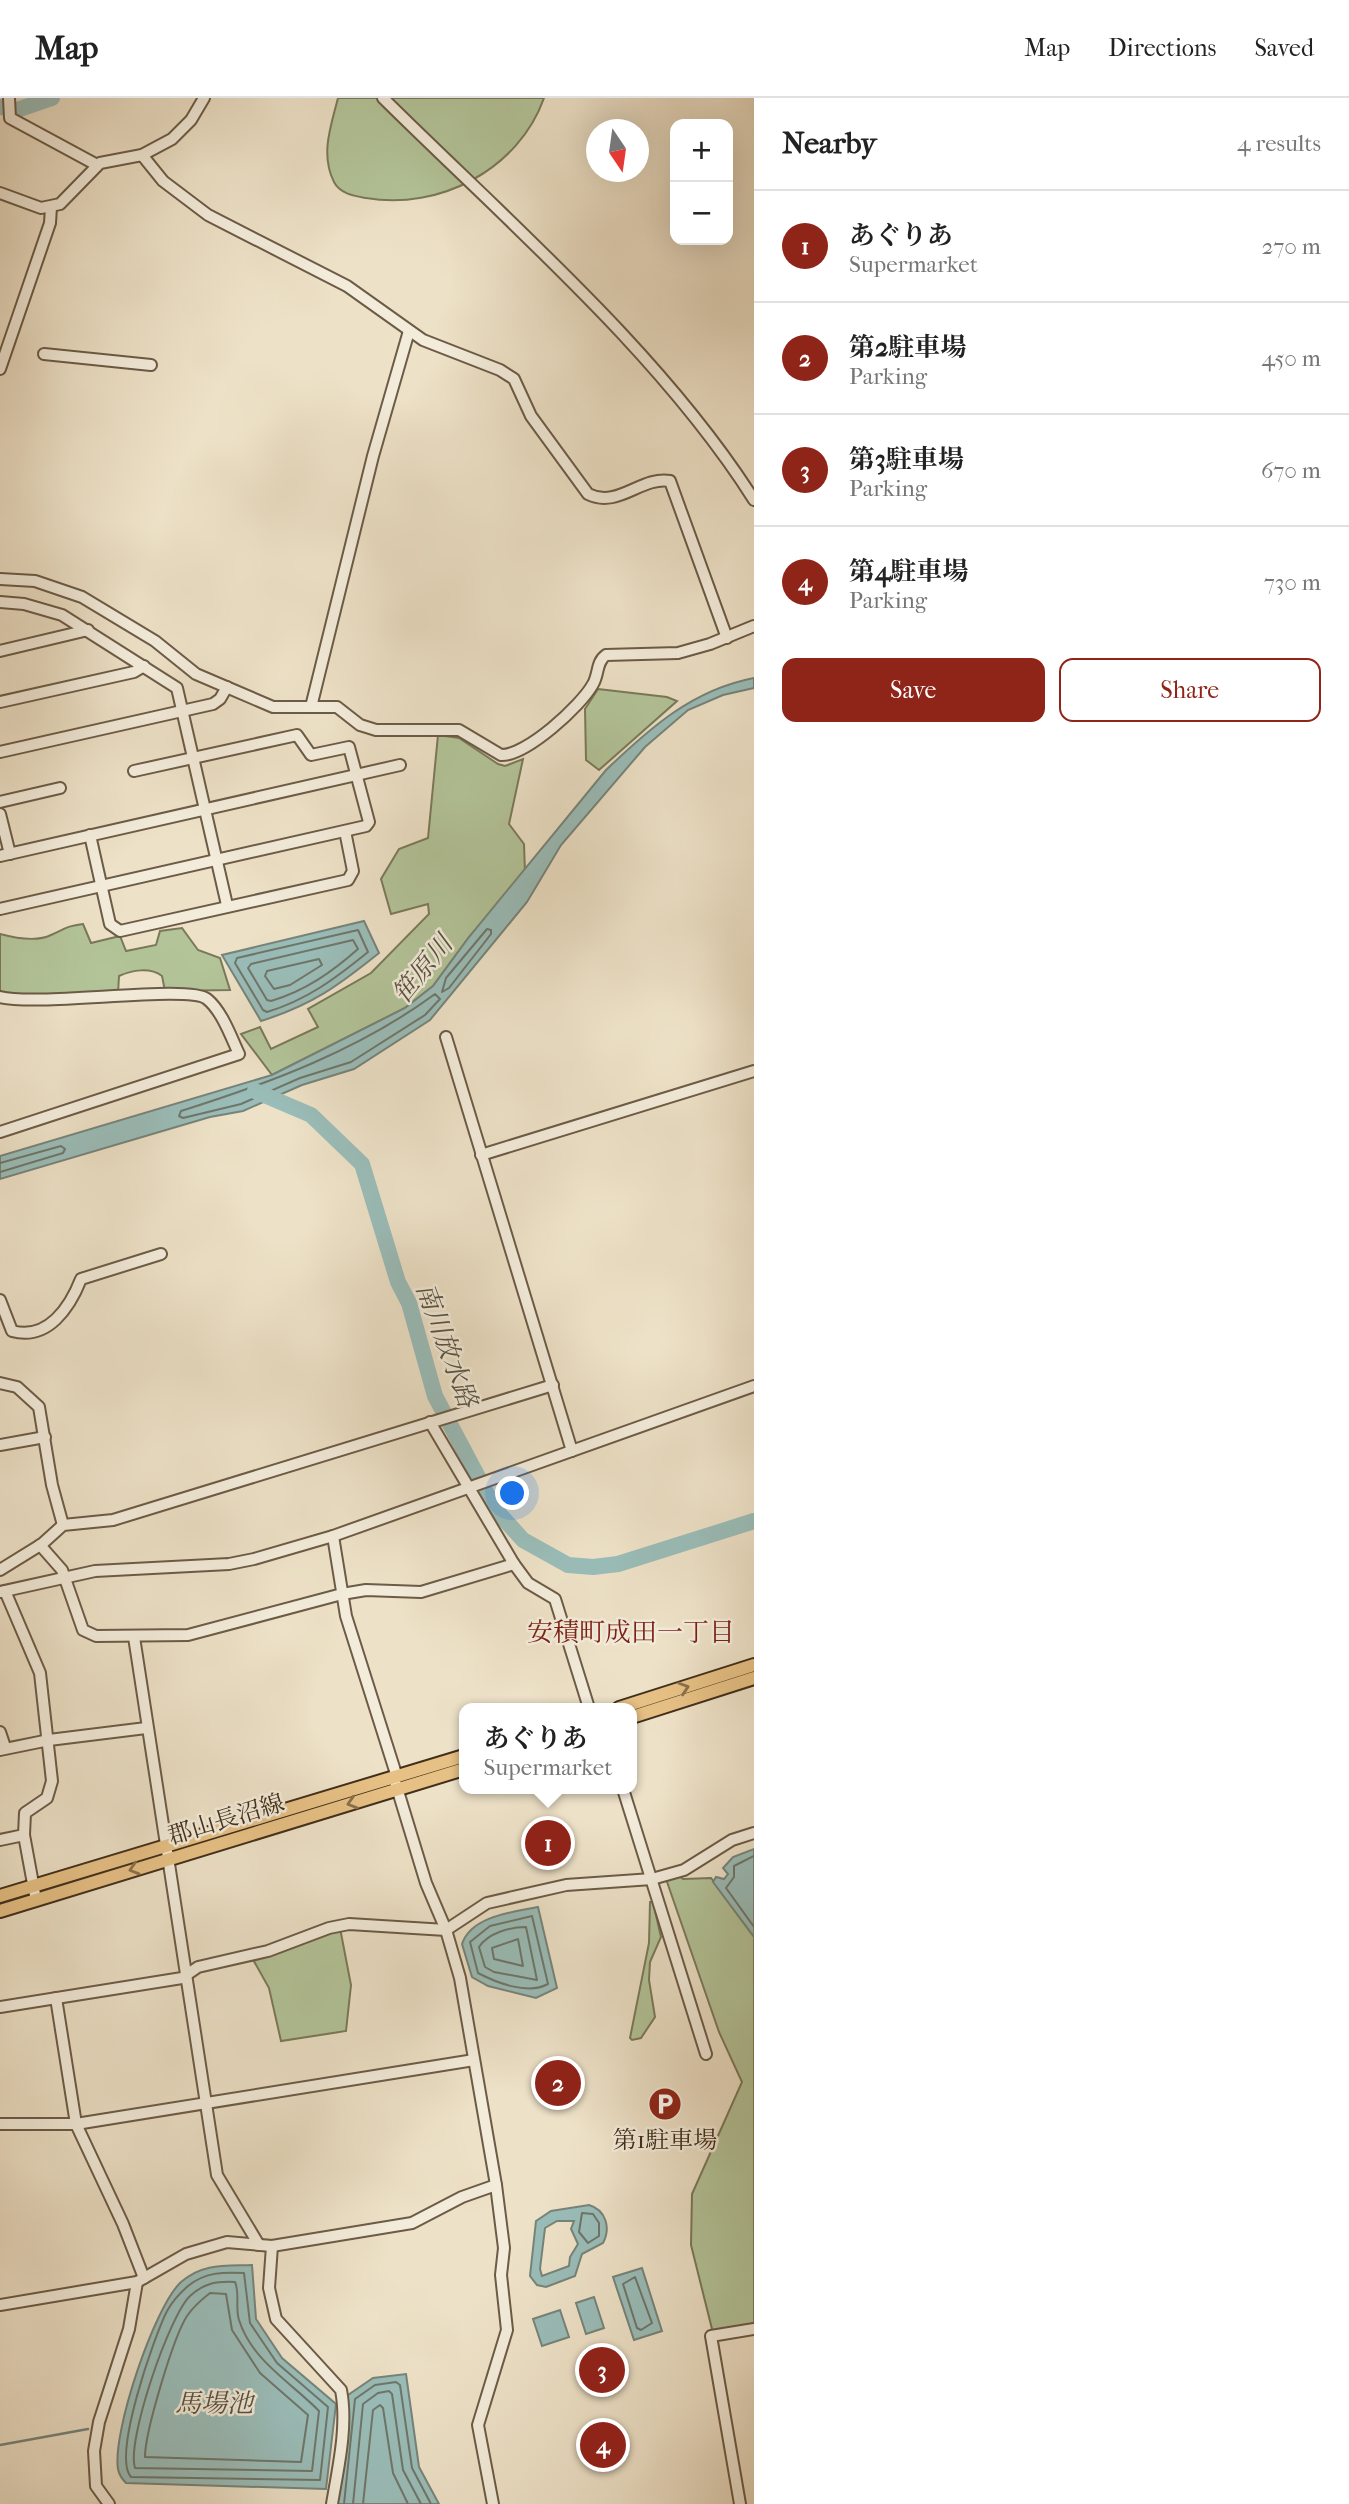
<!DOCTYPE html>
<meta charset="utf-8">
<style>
:root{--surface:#fff;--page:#f2f2f2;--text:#222;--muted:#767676;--line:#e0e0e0;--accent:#8f2418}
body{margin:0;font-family:"IM FELL French Canon","Noto Serif JP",serif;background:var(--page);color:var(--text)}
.controls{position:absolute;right:21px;top:21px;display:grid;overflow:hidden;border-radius:14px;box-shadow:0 7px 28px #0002}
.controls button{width:63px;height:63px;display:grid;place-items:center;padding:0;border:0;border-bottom:2px solid var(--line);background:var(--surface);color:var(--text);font:35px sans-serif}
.compass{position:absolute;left:586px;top:21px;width:63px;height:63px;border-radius:50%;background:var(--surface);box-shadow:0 7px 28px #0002;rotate:167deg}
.you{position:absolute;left:513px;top:1396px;width:24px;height:24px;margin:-18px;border:5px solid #fff;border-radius:50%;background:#1a73e8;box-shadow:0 0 0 10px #1a73e833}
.badge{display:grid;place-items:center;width:46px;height:46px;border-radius:50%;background:var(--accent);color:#fff;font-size:23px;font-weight:700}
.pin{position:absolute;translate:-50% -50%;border:4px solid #fff;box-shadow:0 2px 7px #0006}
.popup{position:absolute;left:459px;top:1605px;width:178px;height:91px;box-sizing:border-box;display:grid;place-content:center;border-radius:14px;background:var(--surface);filter:drop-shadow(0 2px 5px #0005);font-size:23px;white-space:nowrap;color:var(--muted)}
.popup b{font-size:26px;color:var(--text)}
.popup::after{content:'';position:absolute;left:50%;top:100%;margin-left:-14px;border:14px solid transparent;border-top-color:var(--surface)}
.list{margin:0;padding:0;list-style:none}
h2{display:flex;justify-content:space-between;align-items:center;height:91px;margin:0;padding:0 28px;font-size:30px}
h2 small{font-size:23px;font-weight:400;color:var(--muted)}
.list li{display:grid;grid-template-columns:46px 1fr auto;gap:21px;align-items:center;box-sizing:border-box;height:112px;padding:0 28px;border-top:2px solid var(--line)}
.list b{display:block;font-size:26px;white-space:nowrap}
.list p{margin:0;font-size:23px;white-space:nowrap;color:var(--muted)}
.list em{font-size:23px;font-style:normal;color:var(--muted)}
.actions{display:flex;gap:14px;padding:21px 28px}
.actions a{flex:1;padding:16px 0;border:2px solid var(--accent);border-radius:14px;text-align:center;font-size:24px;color:var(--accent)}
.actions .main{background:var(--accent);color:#fff}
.map{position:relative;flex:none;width:754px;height:2406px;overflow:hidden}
header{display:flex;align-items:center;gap:42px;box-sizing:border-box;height:98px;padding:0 35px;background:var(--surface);border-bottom:2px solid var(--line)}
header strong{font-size:33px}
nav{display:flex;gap:38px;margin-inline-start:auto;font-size:24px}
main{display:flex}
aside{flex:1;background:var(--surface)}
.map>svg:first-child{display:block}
.green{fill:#b3c499;stroke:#7a795a;stroke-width:2}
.water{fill:#9abdb9;stroke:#76847a;stroke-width:2;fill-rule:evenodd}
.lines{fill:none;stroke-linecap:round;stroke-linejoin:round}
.shore{stroke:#6e766a;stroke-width:2}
.stream{stroke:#76847a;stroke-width:2.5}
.river{stroke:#9abdb9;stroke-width:16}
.minor-casing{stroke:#6c5b46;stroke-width:14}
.major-casing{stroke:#412e1b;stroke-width:16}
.minor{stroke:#f3ecdb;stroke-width:10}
.major{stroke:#e6c084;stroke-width:12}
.oneway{stroke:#8b704a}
.labels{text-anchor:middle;stroke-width:5;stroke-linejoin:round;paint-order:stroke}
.street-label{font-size:24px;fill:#412e1b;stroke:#f3ecdb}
.poi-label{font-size:24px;fill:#412e1b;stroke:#f3ecdb}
.water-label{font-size:26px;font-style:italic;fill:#575242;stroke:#f3ecdb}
.neighbourhood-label{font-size:26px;fill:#7a1f14;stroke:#f3ecdb}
</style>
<header>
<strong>Map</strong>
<nav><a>Map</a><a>Directions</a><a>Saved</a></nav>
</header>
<main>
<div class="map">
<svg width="754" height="2406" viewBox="0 0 754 2406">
<rect width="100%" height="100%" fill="#ede1c7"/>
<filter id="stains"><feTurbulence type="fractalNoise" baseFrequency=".00286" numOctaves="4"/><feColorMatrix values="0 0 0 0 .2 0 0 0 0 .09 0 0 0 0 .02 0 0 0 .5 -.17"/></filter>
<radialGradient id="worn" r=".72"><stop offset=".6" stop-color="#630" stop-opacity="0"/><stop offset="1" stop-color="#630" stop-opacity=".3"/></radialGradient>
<g class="green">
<path d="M338,0h206c-25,71 -105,113 -178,100 -11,-2 -26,-4 -32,-16 -14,-28 -3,-56 4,-84z"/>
<path d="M598,591l69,8 10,4 -78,69 -13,-10 -1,-51z"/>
<path d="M438,637l21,3 39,26 7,2 18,-7 -14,65 15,20 1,28 -56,65 -36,49 -28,22 -133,67 -31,-41 19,-7 11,22 47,-22 -10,-18 63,-36 58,-59 -1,-10 -37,10 -10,-35 18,-30 29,-11z"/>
<path d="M83,826l8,19 29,-7 6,15 30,-6 4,-14 22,-3 16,22 22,8 10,32 -65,1 -3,-15c-12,-9 -30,-6 -43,0l-1,18 -99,2 -19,-4v-58c15,4 37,8 51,1 14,-6 15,-9 32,-11z"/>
<path d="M678,1777l5,4 28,-1 43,55v393l-41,7 -22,-88 1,-51 50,-112 -23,-50 -53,-153z"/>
<path d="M650,1804h3l8,35 -11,25 -1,18 6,37 -14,21 -9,2 -2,-2 19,-95z"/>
<path d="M340,1830l11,57 -5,46 -65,10 -12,-53 -18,-32z"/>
</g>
<g class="water">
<path d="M754,580v10l-31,7 -35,15 -43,37 -84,98 -34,57 -97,118 -76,49 -52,16 -59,26 -33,6 -210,62v-23l272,-81 133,-67 28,-22 36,-49 137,-167c44,-42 86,-80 148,-92z"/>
<path d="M364,823l15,32c-41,33 -67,52 -118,68l-39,-66z"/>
<path d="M754,1751v88l-41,-55 3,-5 8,2 4,-5 -5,-6 10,-11z"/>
<path d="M538,1809l19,81 -21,10 -48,-12 -16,-9 -10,-33c9,-28 51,-32 76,-37z"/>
<path d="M589,2107c17,5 22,23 14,38l-21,11 -7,22 -29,11 -9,-2 -7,-9 6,-55 15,-10zM557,2123h17l-3,8 7,15 -8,13 -1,9 -27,10 -2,-7 5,-41z"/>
<path d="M252,2167l4,54 26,39 54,46 -10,85 -200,-6c-4,-4 -7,-8 -8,-14 -6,-36 36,-162 63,-187 22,-19 44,-16 71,-17z"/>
<path d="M642,2170l20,63 -28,9 -21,-63z"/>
<path d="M594,2199l10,31 -18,6 -10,-31z"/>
<path d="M560,2212l9,27 -27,9 -9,-27z"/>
<path d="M406,2276l13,93 20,37h-102l11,-109 25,-17z"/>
</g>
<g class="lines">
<g class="shore">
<path d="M487,831l4,1v4l-42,54 -7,4 4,-14z"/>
<path d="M358,832l10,22c-32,26 -61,48 -101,60l-4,-2 -28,-47 2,-5z"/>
<path d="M353,842l5,9c-26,23 -53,42 -87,52l-4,-1 -19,-32 3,-4z"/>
<path d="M319,861l3,6 -32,20 -16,4 -9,-13 2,-5z"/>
<path d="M435,896l5,5 -15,16 -74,47 -51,16 -59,26 -58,14 -4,-2 2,-5c89,-28 178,-61 254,-117z"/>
<path d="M0,1065l61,-17 4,3 -2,4 -63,19"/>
<path d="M754,1758l-20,10v11l-8,11 28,39"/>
<path d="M532,1818l16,68c-20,11 -51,-1 -70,-11l-8,-31 20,-16z"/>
<path d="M526,1829l11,53 -43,-8 -9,-5 -6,-20c9,-14 31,-20 47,-20z"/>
<path d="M518,1841l5,27 -29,-7 -2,-11z"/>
<path d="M582,2115l11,1 6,9v13l-11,7 -9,-11z"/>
<path d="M244,2175l6,50 27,40 51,44 -8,73 -189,-3c-19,-21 23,-140 36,-166 5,-9 13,-18 21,-25 17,-14 35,-14 56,-13z"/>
<path d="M635,2179l17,46 -11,7 -4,-2 -14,-44z"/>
<path d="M235,2184c5,11 0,26 4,38 13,41 53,63 80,91l-7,60 -177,-3c-9,-26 34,-152 55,-172 14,-13 27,-15 45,-14z"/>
<path d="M210,2195l16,1 6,36 28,43 48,42 -7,47 -156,-5c0,-25 28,-119 42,-141 6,-9 14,-16 23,-23z"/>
<path d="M344,2406l11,-105 20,-14 21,-3 4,3 12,83 19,36"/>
<path d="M353,2406l10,-100 15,-11 11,-2 3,3 11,76 18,34"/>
<path d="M363,2406l10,-94 7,-5 3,3 10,65 15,31"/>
</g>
<path class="stream" d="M0,2347l88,-16"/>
<g class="river">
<path d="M0,9l17,3 35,-12"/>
<path d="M255,993l56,24 51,49 36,118 11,21 26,93 60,113 28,31 45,25 25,2 25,-3 136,-43"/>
</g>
<defs>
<g id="minor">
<path d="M9,0l1,20 87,47"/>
<path d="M383,0c124,123 278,255 371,402"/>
<path d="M142,57l21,26 45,34 139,71 76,54 77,30 14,9 17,37 57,78c30,15 53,-18 82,-13l57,157"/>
<path d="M0,95l41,15 19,-4 40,-41 42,-8 30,-16 19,-19 13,-22"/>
<path d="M44,256l107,11"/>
<path d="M0,271l50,-146 1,-16"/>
<path d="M0,481l35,2 47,16 73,44 41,33 77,33h64l23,18 16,5h83l42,25c25,1 80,-49 92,-71 6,-10 3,-22 13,-29l72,-2 32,-9 44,-18"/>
<path d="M0,504l24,2 38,11 115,73 50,217"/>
<path d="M0,553l88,-21"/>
<path d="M0,604l134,-30 10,-6"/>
<path d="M311,609l62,-251 36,-125"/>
<path d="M0,654l213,-48 7,-5 7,-12"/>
<path d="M0,704l60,-14"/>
<path d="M0,716l10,40"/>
<path d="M90,737l20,89 10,7 228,-51 5,-9 -8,-40"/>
<path d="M0,758l400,-91"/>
<path d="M0,811l366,-83 3,-4 -20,-75 -38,8 -14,-20 -163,36"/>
<path d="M0,899c39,10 189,-13 207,2 15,12 24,38 32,55l-239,78"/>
<path d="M446,939l126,414"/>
<path d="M481,1057l273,-84"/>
<path d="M0,1202l12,31c36,10 58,-24 69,-52l80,-25"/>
<path d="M0,1285l17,4 22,20 13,78 11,40"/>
<path d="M430,1324l84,142 14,19 27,16 34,109"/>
<path d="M0,1347l45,-8"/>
<path d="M333,1438l13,80 51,161"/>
<path d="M40,1447l22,25 21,60 13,6 92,-1 154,-41 24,-4 55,2 93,-28"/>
<path d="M0,1472l42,-26 21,-19 50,-5 440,-135"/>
<path d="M0,1494l95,-21 134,-7 25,-5 79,-23 421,-150"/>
<path d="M134,1539l83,538 42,70"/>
<path d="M0,1634l5,15"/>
<path d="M0,1652l49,-10 97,-12"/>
<path d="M394,1680l32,105 20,47 14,48 36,207 8,63 -3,27 6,55 -29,95 15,79"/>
<path d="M623,1691l83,265"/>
<path d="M24,1737l12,65"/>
<path d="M0,1742l24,-5 1,-22 22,-15 5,-17 -12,-108 -35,-82"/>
<path d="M56,1900l20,126 47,100 21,54"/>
<path d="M0,1909l182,-29 16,-11 70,-16 61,-23 20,-4 97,6 41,-27 79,-18 86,-6 32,-9 48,-30 22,-7"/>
<path d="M0,2026h76l398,-64"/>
<path d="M272,2148l-3,42 7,31 65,71c7,36 -3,78 -9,114"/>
<path d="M0,2207l137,-23 49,-28 41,-12 45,4 140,-23 50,-26 34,-12"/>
<path d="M109,2406l-13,-18 -2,-35 5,-29 30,-93 8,-47"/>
<path d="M740,2406l-29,-168 43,-7"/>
</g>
<g id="major">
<path d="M619,1610l135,-43"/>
<path d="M632,1619l122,-39"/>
<path d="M0,1798l464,-140"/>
<path d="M0,1813l464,-142"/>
</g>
</defs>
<use href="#minor" class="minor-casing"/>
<use href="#major" class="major-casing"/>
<use href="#minor" class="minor"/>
<use href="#major" class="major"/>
</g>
<defs><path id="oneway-chevron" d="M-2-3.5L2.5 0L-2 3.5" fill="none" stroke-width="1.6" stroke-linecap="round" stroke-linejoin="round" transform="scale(1.75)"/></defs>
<g class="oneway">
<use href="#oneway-chevron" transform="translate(684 1590) rotate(-18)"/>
<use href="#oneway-chevron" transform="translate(352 1705) rotate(163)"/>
<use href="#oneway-chevron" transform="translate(134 1771) rotate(163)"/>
</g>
<defs>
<symbol id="parking-disc" viewBox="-11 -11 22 22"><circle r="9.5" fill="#8f2418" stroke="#f3ecdb"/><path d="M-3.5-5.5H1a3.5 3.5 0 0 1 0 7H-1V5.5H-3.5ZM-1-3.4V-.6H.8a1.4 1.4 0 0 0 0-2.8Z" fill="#fff"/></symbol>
</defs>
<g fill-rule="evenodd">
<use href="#parking-disc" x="646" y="1987" width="38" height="38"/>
</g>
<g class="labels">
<g class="street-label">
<text transform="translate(226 1721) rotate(-17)" y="8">郡山長沼線</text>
</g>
<g class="poi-label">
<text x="665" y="2050">第1駐車場</text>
</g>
<g class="water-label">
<text transform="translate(422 871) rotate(-51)" y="9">笹原川</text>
<text transform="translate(447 1247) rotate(70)" y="9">南川放水路</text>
<text x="214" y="2314">馬場池</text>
</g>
<g class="neighbourhood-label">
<text x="631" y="1543">安積町成田一丁目</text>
</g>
</g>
<rect width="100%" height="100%" filter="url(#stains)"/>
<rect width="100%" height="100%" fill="url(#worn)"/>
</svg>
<div class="controls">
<button>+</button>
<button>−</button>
</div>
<svg class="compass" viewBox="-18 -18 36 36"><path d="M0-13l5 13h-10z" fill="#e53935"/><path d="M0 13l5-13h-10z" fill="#767676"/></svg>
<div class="you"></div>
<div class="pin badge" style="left:548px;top:1745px">1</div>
<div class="popup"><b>あぐりあ</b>Supermarket</div>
<div class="pin badge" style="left:558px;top:1985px">2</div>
<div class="pin badge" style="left:602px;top:2272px">3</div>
<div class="pin badge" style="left:603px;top:2347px">4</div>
</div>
<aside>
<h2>Nearby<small>4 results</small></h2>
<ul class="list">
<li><span class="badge">1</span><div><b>あぐりあ</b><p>Supermarket</p></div><em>270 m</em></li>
<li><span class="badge">2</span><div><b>第2駐車場</b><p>Parking</p></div><em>450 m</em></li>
<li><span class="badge">3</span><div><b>第3駐車場</b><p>Parking</p></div><em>670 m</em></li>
<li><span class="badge">4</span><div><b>第4駐車場</b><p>Parking</p></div><em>730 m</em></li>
</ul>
<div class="actions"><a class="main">Save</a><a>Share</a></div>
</aside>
</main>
